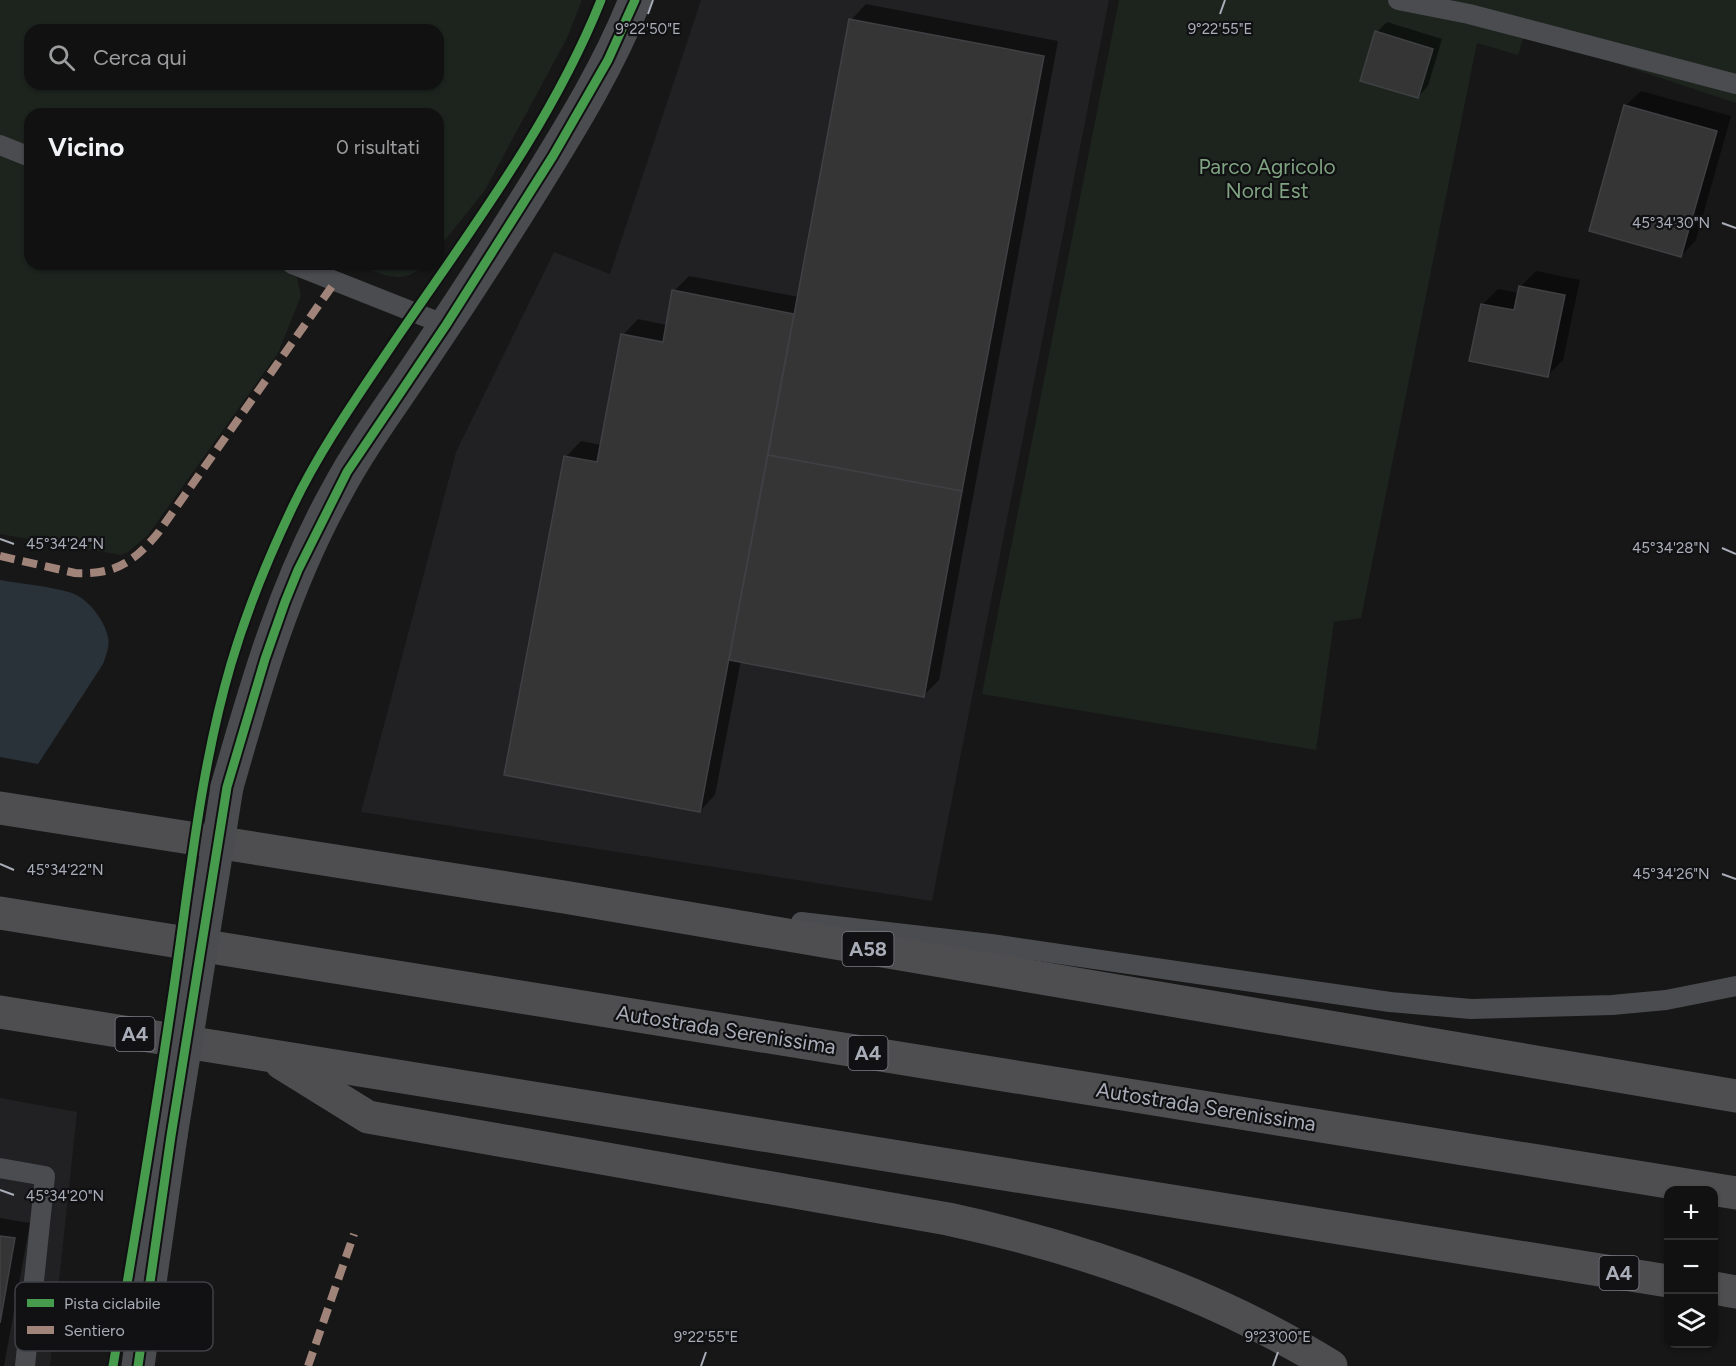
<!DOCTYPE html>
<html lang="it">
<meta charset="utf-8">
<style>
:root{--surface:#111;--page:#1a1a1a;--text:#f1f3f6;--muted:#9c9d9f;--line:#303131}
body{margin:0;font-family:Figtree,sans-serif;background:var(--page);color:var(--text)}
.controls{position:absolute;right:18px;bottom:18px;display:grid;overflow:hidden;border-radius:12px;box-shadow:0 2px 4px #0004}
.controls button{width:54px;height:54px;display:grid;place-items:center;padding:0;border:0;border-bottom:2px solid var(--line);background:var(--surface);color:var(--text);font:30px sans-serif}
.list{margin:0;padding:0;list-style:none}
h2{display:flex;justify-content:space-between;align-items:center;height:78px;margin:0;padding:0 24px;font-size:26px}
h2 small{font-size:20px;font-weight:400;color:var(--muted)}
.icon{flex:none;width:33px;height:33px;fill:none;stroke:currentColor;stroke-width:2;stroke-linecap:round;stroke-linejoin:round}
.map{position:relative;flex:none;width:1736px;height:1366px;overflow:hidden}
.search{position:absolute;background:var(--surface);box-shadow:0 2px 4px #0004;left:24px;top:24px;width:420px;height:66px;display:flex;align-items:center;gap:15px;box-sizing:border-box;padding:0 21px;border-radius:18px;color:var(--muted);font-size:22px}
.panel{position:absolute;background:var(--surface);box-shadow:0 2px 4px #0004;left:24px;top:108px;width:420px;height:162px;border-radius:18px}
.map>svg:first-child{display:block}
.built{fill:#212123}
.green{fill:#1d241e;fill-rule:evenodd}
.water{fill:#2a3239}
.shadow{fill:#0007}
.building{fill:#353536;stroke:#3f4043;stroke-width:1.5}
.lines{fill:none;stroke-linecap:round;stroke-linejoin:round}
.service{stroke:#4b4c50;stroke-width:20}
.tertiary{stroke:#4b4c50;stroke-width:33}
.motorway{stroke:#4e4e51;stroke-width:33}
.tertiary-bridge{stroke:#4b4c50;stroke-width:33}
.quiet{stroke:#a18479;stroke-width:8;stroke-dasharray:15 8;stroke-linecap:butt}
.cycleway-casing{stroke:#111113;stroke-width:13}
.cycleway{stroke:#469c4c;stroke-width:9}
.ticks{fill:none;stroke:#a8adb8;stroke-width:2}
.labels{text-anchor:middle;stroke-width:4.5;stroke-linejoin:round;paint-order:stroke}
.shield{fill:#111113;stroke:#7b7e86;stroke-width:1.5}
.shield-label{font-size:20px;font-weight:bold;fill:#a8adb8}
.park-label{font-size:21px;fill:#7fa381;stroke:#111113}
.street-label{font-size:21px;fill:#a8adb8;stroke:#111113}
.key{fill:#111113;stroke:#3e4045;stroke-width:1.5}
.key-label{font-size:16px;fill:#a8adb8}
.ticks-label{font-size:15px;text-anchor:middle;fill:#a8adb8;stroke:#111113;stroke-width:4.5;stroke-linejoin:round;paint-order:stroke}
</style>
<div class="map">
<svg width="1736" height="1366" viewBox="0 0 1736 1366">
<rect width="100%" height="100%" fill="#171717"/>
<g class="built">
<path d="M701,0h408l-177,901 -571,-89 95,-360 98,-200 56,22z"/>
<path d="M0,1098l77,14 -27,254h-50z"/>
</g>
<g class="green">
<path d="M0,0h582l-15,38 -82,152 -47,59v-135h-408v150h257l10,14 4,18 -23,57 -130,182 -20,17 -7,3 -121,-21zM30,30h408v54h-408z"/>
<path d="M1119,0h617v103l-211,-70 -7,22 -41,-12 -116,575 -27,4 -18,128 -334,-56z"/>
<path d="M355,264h70c-22,24 -45,9 -70,0z"/>
</g>
<path class="water" d="M0,580c23,4 47,6 69,12 18,5 35,27 39,45 2,9 -2,19 -5,27l-65,100 -38,-7z"/>
<g class="shadow">
<path d="M866,4l192,37 -119,639 -15,15 -183,-35 -26,135 -15,16 -134,-354 15,-16 21,4 21,-110 15,-16 29,6 7,-34 15,-15 110,21 52,-277z"/>
<path d="M1387,22l55,17 -14,47 -10,11 -41,-65z"/>
<path d="M1641,91l90,25 -35,124 -15,16 -56,-150z"/>
<path d="M1536,271l44,9 -17,80 -16,16 -64,-72 15,-15 21,4 2,-7z"/>
<path d="M0,1218l30,5 -26,143h-4z"/>
</g>
<g class="building">
<path d="M849,19l195,37 -82,435 -194,-36z"/>
<path d="M1375,31l58,18 -15,49 -58,-17z"/>
<path d="M1624,105l93,26 -36,126 -92,-26z"/>
<path d="M1519,286l46,9 -17,82 -79,-16 12,-57 33,6z"/>
<path d="M672,290l122,24 -94,498 -196,-37 60,-319 33,6 24,-128 42,8z"/>
<path d="M768,455l194,36 -38,206 -195,-37z"/>
<path d="M0,1236l15,2 -15,85z"/>
</g>
<g class="lines">
<g class="service">
<path d="M1398,0l71,14 267,70"/>
<path d="M0,145l30,12"/>
<path d="M292,264l154,61"/>
<path d="M801,922l190,22 399,58 81,7 141,-4 54,-5 70,-14"/>
<path d="M0,1168l45,8 -20,190"/>
</g>
<g class="tertiary">
<path d="M227,787c29,-102 58,-203 110,-296 25,-47 57,-89 86,-133 38,-56 75,-113 111,-171 37,-60 75,-121 101,-187"/>
<path d="M138,1366l33,-230"/>
</g>
<g class="motorway">
<path d="M0,808l564,89 1172,199"/>
<path d="M0,913l1736,280"/>
<path d="M0,1012l1668,269"/>
<path d="M281,1063l87,54 580,102c135,29 265,74 383,147"/>
<path d="M1714,1288l22,4"/>
</g>
<path class="tertiary-bridge" d="M171,1136l56,-349"/>
<g class="quiet">
<path d="M0,556l75,17c39,2 58,-10 83,-40l177,-251"/>
<path d="M308,1366l46,-132"/>
</g>
<defs>
<g id="cycleway">
<path d="M113,1366c21,-122 41,-244 59,-366 17,-112 27,-227 59,-336 16,-54 38,-108 62,-158 26,-54 60,-103 93,-152 77,-114 164,-226 215,-354"/>
<path d="M138,1366l33,-230 56,-349 38,-128 20,-57 13,-32 49,-98 99,-147 107,-169 55,-96 27,-60"/>
</g>
</defs>
<use href="#cycleway" class="cycleway-casing"/>
<use href="#cycleway" class="cycleway"/>
</g>
<path class="ticks" d="M648,14l5,-14M1220,14l5,-14M1722,223l14,5M0,539l14,5M1722,548l14,6M0,864l14,6M1722,874l14,5M0,1190l14,5M701,1366l5,-14M1273,1366l5,-14"/>
<g class="labels">
<g class="shield">
<rect x="842.5" y="932" width="51" height="34" rx="4.5"/>
<rect x="115.5" y="1017" width="39" height="34" rx="4.5"/>
<rect x="848.5" y="1036" width="39" height="34" rx="4.5"/>
<rect x="1599.5" y="1256" width="39" height="34" rx="4.5"/>
</g>
<g class="shield-label">
<text x="868" y="956">A58</text>
<text x="135" y="1041">A4</text>
<text x="868" y="1060">A4</text>
<text x="1619" y="1280">A4</text>
</g>
<g class="park-label">
<text x="1267" y="174">Parco Agricolo<tspan x="1267" dy="24">Nord Est</tspan></text>
</g>
<g class="street-label">
<text transform="translate(726 1030) rotate(9)" y="7">Autostrada Serenissima</text>
<text transform="translate(1206 1107) rotate(9)" y="7">Autostrada Serenissima</text>
</g>
</g>
<rect x="15" y="1282" width="198" height="69" rx="9" class="key"/>
<rect x="27" y="1299" width="27" height="8" fill="#469c4c"/>
<rect x="27" y="1326" width="27" height="8" fill="#a18479"/>
<g class="key-label">
<text x="64" y="1309">Pista ciclabile</text>
<text x="64" y="1336">Sentiero</text>
</g>
<g class="ticks-label">
<text x="648" y="34">9°22'50"E</text>
<text x="1220" y="34">9°22'55"E</text>
<text x="1671" y="228">45°34'30"N</text>
<text x="65" y="549">45°34'24"N</text>
<text x="1671" y="553">45°34'28"N</text>
<text x="65" y="875">45°34'22"N</text>
<text x="1671" y="879">45°34'26"N</text>
<text x="65" y="1201">45°34'20"N</text>
<text x="706" y="1342">9°22'55"E</text>
<text x="1278" y="1342">9°23'00"E</text>
</g>
</svg>
<div class="controls">
<button>+</button>
<button>−</button>
<button><svg class="icon" aria-label="layers" viewBox="0 0 24 24"><path d="M12 4l9 5-9 5-9-5zM3 14l9 5 9-5"/></svg></button>
</div>
<div class="search"><svg class="icon" aria-label="search" viewBox="0 0 24 24"><circle cx="10" cy="10" r="6"/><path d="M15 15l6 6"/></svg>Cerca qui</div>
<section class="panel">
<h2>Vicino<small>0 risultati</small></h2>
<ul class="list">
</ul>
</section>
</div>
